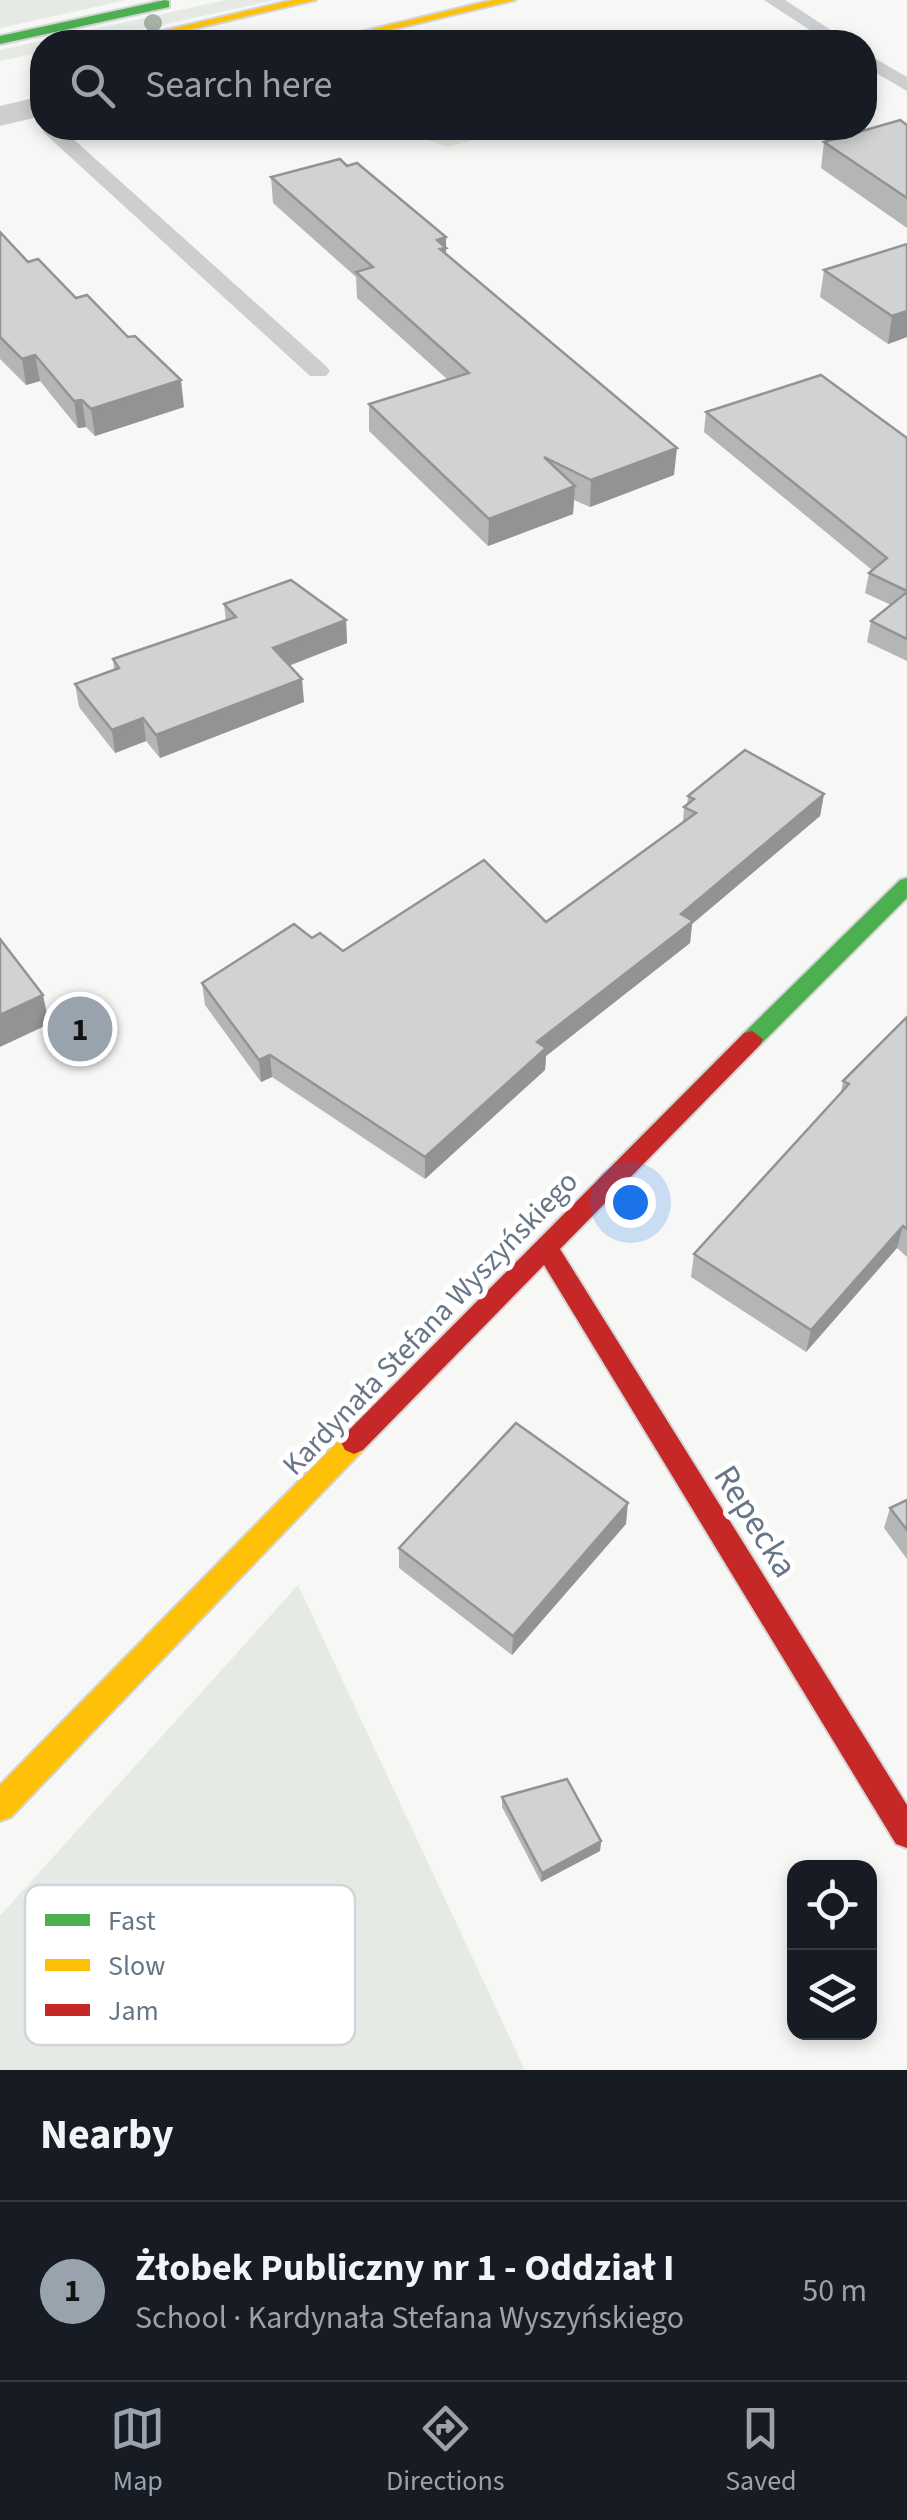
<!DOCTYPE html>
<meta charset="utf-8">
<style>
:root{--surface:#171b24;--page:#242831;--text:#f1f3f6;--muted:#9ea1a6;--line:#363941;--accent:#99a3ad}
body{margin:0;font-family:"Source Sans 3",sans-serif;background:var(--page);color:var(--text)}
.controls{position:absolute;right:30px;bottom:30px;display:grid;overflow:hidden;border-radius:20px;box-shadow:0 5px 15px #0003}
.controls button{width:90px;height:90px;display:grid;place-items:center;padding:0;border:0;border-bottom:2px solid var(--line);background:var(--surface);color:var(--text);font:50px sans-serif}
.you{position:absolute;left:630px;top:1202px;width:35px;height:35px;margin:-25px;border:8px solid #fff;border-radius:50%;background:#1a73e8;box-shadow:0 0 0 15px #1a73e833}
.badge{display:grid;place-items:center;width:65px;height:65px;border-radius:50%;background:var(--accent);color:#111;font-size:32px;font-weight:700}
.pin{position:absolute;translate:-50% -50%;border:5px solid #fff;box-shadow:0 2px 10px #0006}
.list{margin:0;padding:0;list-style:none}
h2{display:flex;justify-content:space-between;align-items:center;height:130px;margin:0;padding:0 40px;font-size:42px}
h2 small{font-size:32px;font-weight:400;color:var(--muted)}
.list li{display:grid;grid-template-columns:65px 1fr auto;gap:30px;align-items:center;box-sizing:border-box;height:180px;padding:0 40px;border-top:2px solid var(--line)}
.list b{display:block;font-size:38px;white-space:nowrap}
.list p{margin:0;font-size:32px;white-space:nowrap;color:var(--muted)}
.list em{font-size:32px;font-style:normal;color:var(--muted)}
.icon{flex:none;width:55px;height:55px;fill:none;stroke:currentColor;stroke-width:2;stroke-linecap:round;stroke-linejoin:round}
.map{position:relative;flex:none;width:907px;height:2070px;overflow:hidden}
.search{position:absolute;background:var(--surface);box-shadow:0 5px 15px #0003;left:30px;right:30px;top:30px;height:110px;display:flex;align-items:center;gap:25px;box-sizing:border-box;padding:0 35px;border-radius:40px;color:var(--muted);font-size:38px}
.sheet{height:310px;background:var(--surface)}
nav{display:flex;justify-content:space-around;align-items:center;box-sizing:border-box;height:140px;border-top:2px solid var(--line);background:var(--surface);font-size:28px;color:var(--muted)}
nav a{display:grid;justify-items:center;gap:5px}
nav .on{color:var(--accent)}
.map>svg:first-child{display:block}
.green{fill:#e6eae4}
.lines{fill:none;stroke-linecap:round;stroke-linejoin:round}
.fast-casing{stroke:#d3d5d5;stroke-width:4}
.slow-casing{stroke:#d3d5d5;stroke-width:4}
.jam-casing{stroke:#d3d5d5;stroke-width:4}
.lane{fill:#cccecf;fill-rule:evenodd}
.street{fill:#cccecf;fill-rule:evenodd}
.fast{fill:#4caf50;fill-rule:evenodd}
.slow{fill:#ffc107;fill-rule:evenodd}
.jam{fill:#c62828;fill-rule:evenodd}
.tree{fill:#a7b1a4}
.wall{fill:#b4b5b5}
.shaded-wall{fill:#929394}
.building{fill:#d1d2d3;stroke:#929394;stroke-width:2.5}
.labels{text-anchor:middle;stroke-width:10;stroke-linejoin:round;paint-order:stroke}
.street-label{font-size:30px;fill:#667686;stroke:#fff}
.near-street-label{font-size:35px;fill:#667686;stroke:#fff}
.key{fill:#fff;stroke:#d1d6db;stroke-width:2.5}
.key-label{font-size:28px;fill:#667686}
</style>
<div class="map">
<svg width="907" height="2070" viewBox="0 0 907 2070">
<rect width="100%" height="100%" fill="#f7f7f6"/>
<g class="green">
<path d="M0,0h126l-126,28z"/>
<path d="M226,0h49l-191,42h-42v10l-42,9v-11z"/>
<path d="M392,128h125l-69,19z"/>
<path d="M298,1585l227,485h-525v-154z"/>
</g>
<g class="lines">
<defs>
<g id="fast">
<path d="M165,0l4,1v6l-169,37v-8z"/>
<path d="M907,878v20l-147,147h-16l-3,-6 3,-6 156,-153z"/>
</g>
<g id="slow">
<path d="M293,0h23l-179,42h-21z"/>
<path d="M493,0h22l-175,42h-21z"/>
<path d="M354,1430l9,4 4,8 -4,8 -352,367 -11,4v-36l345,-351z"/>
</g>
<path id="jam" d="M752,1031l11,8 -3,6 -200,204 347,556v43l-11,-4 -352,-579 -181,185 -9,4 -9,-4 -4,-8 4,-8 399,-401z"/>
</defs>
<use href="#fast" class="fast-casing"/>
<use href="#slow" class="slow-casing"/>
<use href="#jam" class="jam-casing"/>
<g class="lane">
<path d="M764,0h21l64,42h-21z"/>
<path d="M864,52l43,25v14l-43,-25z"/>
<path d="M42,125l19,3 265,238 4,5 -4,5h-16l-267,-244z"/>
</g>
<path class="street" d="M42,96v20l-42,10v-20z"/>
<use href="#fast" class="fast"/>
<use href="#slow" class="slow"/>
<use href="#jam" class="jam"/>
</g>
<circle class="tree" cx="153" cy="23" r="9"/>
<g class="wall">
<path d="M907,125v103l-86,-60 3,-26z"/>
<path d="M347,166l99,71v18l228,220 -84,32 -16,-7 -1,14 -85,32 -119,-115v-27l78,-25 -90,-81 -1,-21 -83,-74 -2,-26z"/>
<path d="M0,232l28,30 156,145 -89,29 -9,-9 -8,1 -38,-47 -14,4 -26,-26z"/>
<path d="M907,244v93l-19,7 -68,-47 4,-27z"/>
<path d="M706,412l201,26v223l-40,-19 4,-21 20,-16 -26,-12 4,-20 3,-3 -168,-138z"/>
<path d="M224,604l122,16 1,23 -58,23 15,36 -144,56 -14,-17 -31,12 -36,-46 -4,-23 39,-14 -1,-11 113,-38z"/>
<path d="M824,794l-4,22 -128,108 -2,19 -144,113 -1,14 -120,109 -153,-102 -11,5 -56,-77 -3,-22 110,-45 31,13 203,-29 137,-100 1,-15 3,-2 1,-9z"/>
<path d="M907,1017v240l-10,-9 -91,104 -115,-75 3,-23 147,-162 2,-11z"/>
<path d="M907,1500v59l-23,-31 6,-20z"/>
<path d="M626,1524l-114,131 -113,-87v-20z"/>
<path d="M502,1797l99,44 -1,10 -59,31 -39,-75z"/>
</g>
<g class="shaded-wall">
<path d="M446,237v26l-9,-23z"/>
<path d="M907,311v26l-19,7 4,-28z"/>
<path d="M35,355l5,26 -14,4 -4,-26z"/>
<path d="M181,380l3,27 -89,29 -4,-27z"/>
<path d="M82,400l4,27 -8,1 -4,-27z"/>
<path d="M677,448l-3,27 -84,32 1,-27z"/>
<path d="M575,486l-2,28 -85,32 1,-27z"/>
<path d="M346,620l1,23 -73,28 -1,-23z"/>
<path d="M302,679l2,23 -144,56 -4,-23z"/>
<path d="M143,718l3,23 -31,12 -3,-23z"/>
<path d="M824,794l-4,22 -128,108 -2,19 -144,113 -1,14 -120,109v-22l112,-115 144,-128z"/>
<path d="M43,995l6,29 -49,23v-32z"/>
<path d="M270,1055l2,22 -11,5 -2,-22z"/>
<path d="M903,1226l-6,22 -91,104 5,-22z"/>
<path d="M628,1503l-2,21 -114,131 1,-19z"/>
<path d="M601,1841l-1,10 -59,31 1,-9z"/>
</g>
<g class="building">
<path d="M900,120l7,5v73l-83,-56z"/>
<path d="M340,159l7,7 10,-3 89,74 -9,3 9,8 -6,1 237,199 -86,32 -47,-23 31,29 -86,33 -120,-115 100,-31 -113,-101 17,-5 -102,-90z"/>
<path d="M0,232l28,30 10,-3 38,39 11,-3 41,42 7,-1 46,44 -90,29 -9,-9 -8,1 -39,-46 -13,4 -22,-22z"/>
<path d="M907,244v67l-15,5 -68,-46z"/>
<path d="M821,375l86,63v153l-38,-18 18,-15 -181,-146z"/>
<path d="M291,580l55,40 -73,28 29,31 -146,56 -13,-17 -31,12 -37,-46 44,-16 -6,-9 123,-42 -12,-13z"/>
<path d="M907,592v47l-36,-18z"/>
<path d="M745,750l79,44 -143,120 12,7 -156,121 9,6 -121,109 -155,-102 -11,5 -57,-77 92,-59 18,14 8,-5 23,18 141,-91 62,62 150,-109 -12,-6 10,-8 -6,-3z"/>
<path d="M0,939l43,56 -43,20z"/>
<path d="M907,1017v212l-4,-3 -92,104 -117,-76 155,-170 -6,-3z"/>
<path d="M516,1423l112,80 -115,133 -114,-88z"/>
<path d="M907,1500v30l-17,-22z"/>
<path d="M567,1779l34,62 -59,32 -40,-76z"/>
</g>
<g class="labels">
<g class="street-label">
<text transform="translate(430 1323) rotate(-46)" y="10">Kardynała Stefana Wyszyńskiego</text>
</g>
<g class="near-street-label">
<text transform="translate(756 1521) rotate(58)" y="12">Repecka</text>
</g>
</g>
<rect x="25" y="1885" width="330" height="160" rx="15" class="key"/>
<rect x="45" y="1914" width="45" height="12" fill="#4caf50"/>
<rect x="45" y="1959" width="45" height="12" fill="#ffc107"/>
<rect x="45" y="2004" width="45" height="12" fill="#c62828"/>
<g class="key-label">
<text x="108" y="1930">Fast</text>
<text x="108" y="1975">Slow</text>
<text x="108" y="2020">Jam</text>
</g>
</svg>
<div class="controls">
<button><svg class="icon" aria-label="locate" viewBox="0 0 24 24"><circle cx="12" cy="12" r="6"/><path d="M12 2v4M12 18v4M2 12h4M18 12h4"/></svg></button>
<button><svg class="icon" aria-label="layers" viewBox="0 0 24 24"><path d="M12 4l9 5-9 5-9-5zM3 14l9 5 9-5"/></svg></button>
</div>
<div class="you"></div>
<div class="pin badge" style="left:80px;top:1029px">1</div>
<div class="search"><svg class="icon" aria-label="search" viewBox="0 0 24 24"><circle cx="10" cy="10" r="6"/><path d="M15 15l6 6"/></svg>Search here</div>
</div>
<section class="sheet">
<h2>Nearby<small></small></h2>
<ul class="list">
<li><span class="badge">1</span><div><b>Żłobek Publiczny nr 1 - Oddział I</b><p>School · Kardynała Stefana Wyszyńskiego</p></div><em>50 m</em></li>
</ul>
</section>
<nav>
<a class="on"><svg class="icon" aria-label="map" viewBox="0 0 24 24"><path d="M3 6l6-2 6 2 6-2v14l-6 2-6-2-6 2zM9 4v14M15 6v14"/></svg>Map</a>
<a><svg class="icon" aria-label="directions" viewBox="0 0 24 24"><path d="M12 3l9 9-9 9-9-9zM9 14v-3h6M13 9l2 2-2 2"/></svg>Directions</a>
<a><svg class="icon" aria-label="saved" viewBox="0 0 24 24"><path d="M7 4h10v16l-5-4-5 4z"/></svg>Saved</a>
</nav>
